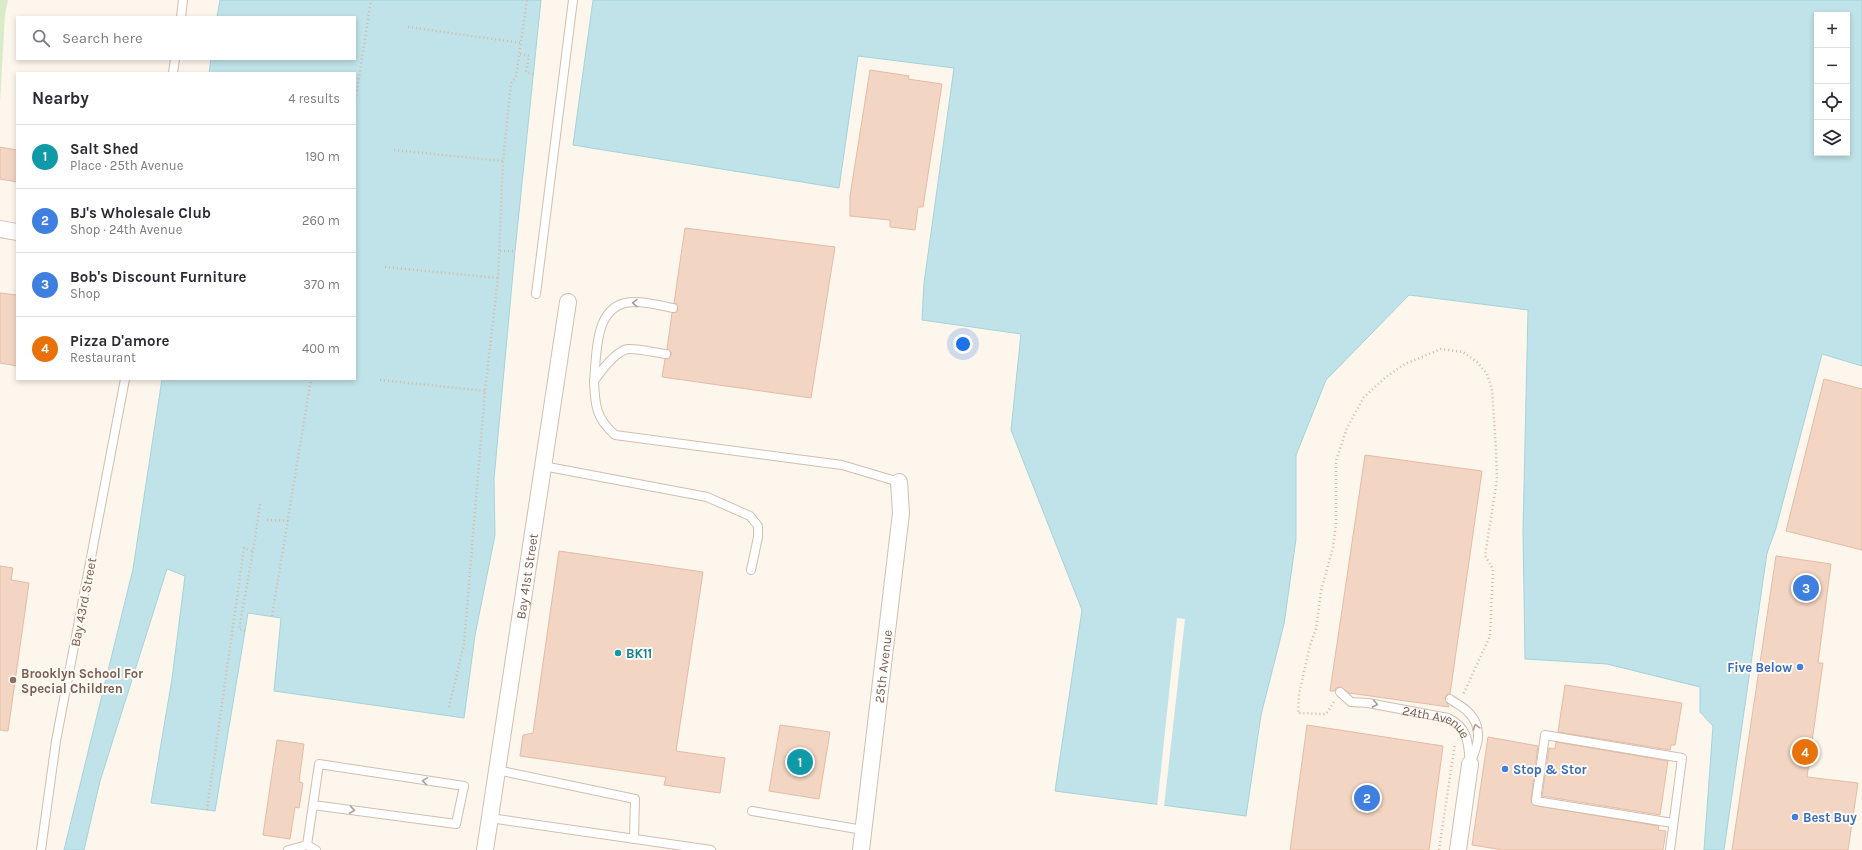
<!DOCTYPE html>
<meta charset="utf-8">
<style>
:root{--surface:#fff;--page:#f2f2f3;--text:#2b2b33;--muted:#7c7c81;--line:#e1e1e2;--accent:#ea580c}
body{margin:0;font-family:Karla,sans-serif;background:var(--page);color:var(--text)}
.controls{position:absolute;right:12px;top:12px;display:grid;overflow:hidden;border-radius:0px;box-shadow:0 2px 6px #0003}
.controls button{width:36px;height:36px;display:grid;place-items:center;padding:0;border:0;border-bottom:1px solid var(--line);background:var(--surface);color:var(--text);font:20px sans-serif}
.you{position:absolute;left:963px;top:344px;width:14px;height:14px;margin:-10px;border:3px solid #fff;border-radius:50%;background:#1a73e8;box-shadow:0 0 0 6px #1a73e833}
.badge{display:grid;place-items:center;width:26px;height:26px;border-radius:50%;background:var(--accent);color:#fff;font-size:13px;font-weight:700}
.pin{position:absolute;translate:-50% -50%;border:2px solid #fff;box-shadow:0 1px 4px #0006}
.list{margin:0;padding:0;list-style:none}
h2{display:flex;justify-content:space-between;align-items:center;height:52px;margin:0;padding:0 16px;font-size:17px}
h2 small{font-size:13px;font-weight:400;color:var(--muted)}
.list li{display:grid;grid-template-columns:26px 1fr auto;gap:12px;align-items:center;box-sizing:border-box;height:64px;padding:0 16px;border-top:1px solid var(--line)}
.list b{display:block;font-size:15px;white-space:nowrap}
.list p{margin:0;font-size:13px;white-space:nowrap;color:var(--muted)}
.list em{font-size:13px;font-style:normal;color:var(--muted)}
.icon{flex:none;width:22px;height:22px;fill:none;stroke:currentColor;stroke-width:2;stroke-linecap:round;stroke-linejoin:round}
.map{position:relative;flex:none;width:1862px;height:850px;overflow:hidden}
.search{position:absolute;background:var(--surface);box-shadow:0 2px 6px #0003;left:16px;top:16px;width:340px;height:44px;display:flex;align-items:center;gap:10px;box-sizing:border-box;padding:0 14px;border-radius:0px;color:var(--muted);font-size:15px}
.panel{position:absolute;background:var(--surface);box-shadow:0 2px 6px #0003;left:16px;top:72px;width:340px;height:308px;border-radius:0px}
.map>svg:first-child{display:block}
.green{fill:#d8ecc9}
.water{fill:#bfe3e8;stroke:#a5d3da;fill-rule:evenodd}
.pier{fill:#fdf6ec}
.building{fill:#f3d5c3;stroke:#e6bba3}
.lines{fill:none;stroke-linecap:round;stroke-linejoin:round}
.service-casing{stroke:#d1beb0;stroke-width:10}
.minor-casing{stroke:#d1beb0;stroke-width:18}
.path{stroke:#d9b8a5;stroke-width:2.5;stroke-dasharray:1 3;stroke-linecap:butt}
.service{stroke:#fff;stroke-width:8}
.minor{stroke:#fff;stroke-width:16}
.oneway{stroke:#af9d94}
.culture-dot{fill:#0f9aa8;stroke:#fffaf3;stroke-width:1.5}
.shop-dot{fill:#3f7fe0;stroke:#fffaf3;stroke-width:1.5}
.education-dot{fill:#8d6e63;stroke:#fffaf3;stroke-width:1.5}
.labels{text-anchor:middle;stroke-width:4;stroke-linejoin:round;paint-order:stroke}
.street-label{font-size:13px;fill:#7a5c4d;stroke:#fffaf3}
.culture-label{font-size:13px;font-weight:bold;fill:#0d838f;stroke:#fffaf3;text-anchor:start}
.shop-label{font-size:13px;font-weight:bold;fill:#366cbe;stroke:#fffaf3;text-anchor:start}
.education-label{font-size:13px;font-weight:bold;fill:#785e54;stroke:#fffaf3;text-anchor:start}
</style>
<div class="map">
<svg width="1862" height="850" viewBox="0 0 1862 850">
<rect width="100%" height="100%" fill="#fdf6ec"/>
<path class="green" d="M0,0h8l-3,14 -5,89z"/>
<g class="water">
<path d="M220,0h321l-26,251 -21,228 1,56 -20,100 -11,83 -190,-27 7,-73 -33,-5 -33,198 -64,-8 21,-124 13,-103 -18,-7 -67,212 -16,69h-20l69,-281 29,-190h193v-306h-146l2,-14h144v-42h-138z"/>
<path d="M593,0h1269v366l-40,-12 -46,174 -9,25 -43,297h-20l9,-124 -13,-14v-25l-93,-23 -82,-5 -2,-128 5,-221 -119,-15 -83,85 -30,75v84l-12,85 -23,91 -15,101 -191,-25 27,-181 -71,-180 10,-96 -99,-14 2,-37 30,-215 -96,-12 -19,132 -266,-43zM1817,15h30v138h-30z"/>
</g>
<path class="pier" d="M1177,618l8,1 -21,188h-7z"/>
<g class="building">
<path d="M870,70l39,6 -1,3 34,5 -19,123h-5l-3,23 -25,-3v-7l-40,-4v-20z"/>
<path d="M0,147l17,3v32l-17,-3z"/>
<path d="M685,228l150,19 -24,151 -149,-21 3,-18h3l3,-4v-3l-4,-3 5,-36 5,-1 1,-3 -1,-5 -3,-1z"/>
<path d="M0,293l17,2v71l-17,-3z"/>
<path d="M1824,379l38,10v161l-76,-19z"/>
<path d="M1365,455l117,16 -32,223h-3l-2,4 4,9 -100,-14 -8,-6 -5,1 -1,3h-5z"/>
<path d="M559,551l144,21 -27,179 49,7 -5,35 -56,-8 2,-8 -146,-21 3,-21 10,-2z"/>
<path d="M1776,556l55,8 -13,99h5l-16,114 51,6 -10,67h-116z"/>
<path d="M0,566l13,2 -2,12 18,3 -21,148 -8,-1z"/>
<path d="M1565,685l117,18 -7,42h-4l-1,5 -112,-18z"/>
<path d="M780,725l50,7 -11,67 -50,-8z"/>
<path d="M1307,725l136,21 -14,104h-139z"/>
<path d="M1488,737l50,9 -7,54 2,5 126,21 -1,4 8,1 -3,19h-160l-31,-5z"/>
<path d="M277,740l27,4 -5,38 4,1 -4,25 -4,-1 -5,32 -27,-4z"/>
<path d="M1556,742l112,19 -8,54 -118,-19 7,-48 6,1z"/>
</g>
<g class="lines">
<defs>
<g id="service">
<path d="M181,17l2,-17"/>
<path d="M173,73l2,-14"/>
<path d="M536,294l37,-294"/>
<path d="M666,354c-10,-1 -28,-6 -38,-5 -12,2 -27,22 -34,32 1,25 2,37 21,54l227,30 57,17"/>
<path d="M594,381c3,-29 0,-78 39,-79 13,-1 28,4 40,6"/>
<path d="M543,466l164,31 43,19 8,10v11l-7,33"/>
<path id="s1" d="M1340,692l11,10 17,1 80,15c21,10 20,25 22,46"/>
<path d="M1450,699c5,4 14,8 18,13 16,15 10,34 2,51"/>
<path d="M497,770l138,29 -1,40"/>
<path d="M752,811l111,19"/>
<path d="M490,818l221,32"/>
<path d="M307,845l12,-81 145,22 -8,38 -143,-19"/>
<path d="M41,850l15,-109 69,-362"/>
<path d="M288,850l19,-5 9,5"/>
<path d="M1670,850l12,-92 -137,-23 -9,66 137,22"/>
</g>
<g id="minor">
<path d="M0,229l17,3"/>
<path id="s2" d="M485,850l83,-548"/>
<path id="s3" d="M861,850l40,-337 -2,-31"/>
<path d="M1458,850l12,-86"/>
</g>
</defs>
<use href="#service" class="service-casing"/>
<use href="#minor" class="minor-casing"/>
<g class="path">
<path d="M408,27l114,16"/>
<path d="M520,54l9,2 -3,16 7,2"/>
<path d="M355,103l16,-103"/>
<path d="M394,150l109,11"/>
<path d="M500,251h15"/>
<path d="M385,267l113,11"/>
<path d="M380,380l105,11"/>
<path d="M267,520l22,1"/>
<path d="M272,616l39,-237"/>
<path d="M245,631l-6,-2 14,-78 7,-47"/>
<path d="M1334,702l-8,12 -28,-1 1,-19 11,-49 6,-16 5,-38 12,-44 3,-23v-63l11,-33 17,-31 22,-20 19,-13 36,-15 22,3 14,10 10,12 5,15 4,61 1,29 -12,77 8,13 -3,67 -27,59"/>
<path d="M449,707l15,-63 21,-253 13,-113 5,-117 8,-78 5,-6 11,-77"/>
<path d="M207,810l37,-262 9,3"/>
<path d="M1439,850l16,-107"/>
</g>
<use href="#service" class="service"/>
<use href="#minor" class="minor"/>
</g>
<defs><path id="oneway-chevron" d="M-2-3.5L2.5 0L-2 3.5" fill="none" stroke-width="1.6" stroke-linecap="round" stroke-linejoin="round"/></defs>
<g class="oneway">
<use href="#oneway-chevron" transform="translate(635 303) rotate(-179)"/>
<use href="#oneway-chevron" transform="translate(1375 704) rotate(11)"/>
<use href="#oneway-chevron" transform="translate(1476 727) rotate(-108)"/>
<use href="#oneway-chevron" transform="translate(425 781) rotate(-171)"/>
<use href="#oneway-chevron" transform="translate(352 810) rotate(8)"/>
</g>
<circle class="culture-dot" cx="618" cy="653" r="4"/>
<g class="shop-dot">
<circle cx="1800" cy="667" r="4"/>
<circle cx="1505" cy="769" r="4"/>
<circle cx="1795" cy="817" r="4"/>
</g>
<circle class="education-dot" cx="13" cy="680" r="4"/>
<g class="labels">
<g class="street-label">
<text dy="5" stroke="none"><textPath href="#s2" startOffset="277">Bay 41st Street</textPath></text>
<text transform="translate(83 602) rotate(-79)" y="5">Bay 43rd Street</text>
<text dy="5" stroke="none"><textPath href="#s3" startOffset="185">25th Avenue</textPath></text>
<text dy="5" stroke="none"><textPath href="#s1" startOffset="104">24th Avenue</textPath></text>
</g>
<g class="culture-label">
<text x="626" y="658">BK11</text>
</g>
<g class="shop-label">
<text x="1792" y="672" text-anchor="end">Five Below</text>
<text x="1513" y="774">Stop &amp; Stor</text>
<text x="1803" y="822">Best Buy</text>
</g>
<g class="education-label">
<text x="21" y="678">Brooklyn School For<tspan x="21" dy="15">Special Children</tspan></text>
</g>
</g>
</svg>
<div class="controls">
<button>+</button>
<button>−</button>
<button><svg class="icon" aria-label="locate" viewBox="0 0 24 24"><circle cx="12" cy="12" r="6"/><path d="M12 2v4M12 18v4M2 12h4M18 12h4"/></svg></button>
<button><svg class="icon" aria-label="layers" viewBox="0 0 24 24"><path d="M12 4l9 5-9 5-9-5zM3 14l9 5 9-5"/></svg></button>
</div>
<div class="you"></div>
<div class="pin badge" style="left:800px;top:762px;background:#0f9aa8">1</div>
<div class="pin badge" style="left:1367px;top:798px;background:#3f7fe0">2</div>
<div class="pin badge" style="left:1806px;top:588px;background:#3f7fe0">3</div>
<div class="pin badge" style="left:1805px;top:752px;background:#e8710a">4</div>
<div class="search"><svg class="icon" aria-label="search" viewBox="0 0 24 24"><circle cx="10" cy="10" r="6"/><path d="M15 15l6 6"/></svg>Search here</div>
<section class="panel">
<h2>Nearby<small>4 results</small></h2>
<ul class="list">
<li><span class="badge" style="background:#0f9aa8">1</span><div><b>Salt Shed</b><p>Place · 25th Avenue</p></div><em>190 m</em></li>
<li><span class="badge" style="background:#3f7fe0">2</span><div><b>BJ's Wholesale Club</b><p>Shop · 24th Avenue</p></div><em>260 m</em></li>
<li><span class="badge" style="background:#3f7fe0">3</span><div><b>Bob's Discount Furniture</b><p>Shop</p></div><em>370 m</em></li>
<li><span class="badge" style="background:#e8710a">4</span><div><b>Pizza D'amore</b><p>Restaurant</p></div><em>400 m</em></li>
</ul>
</section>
</div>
